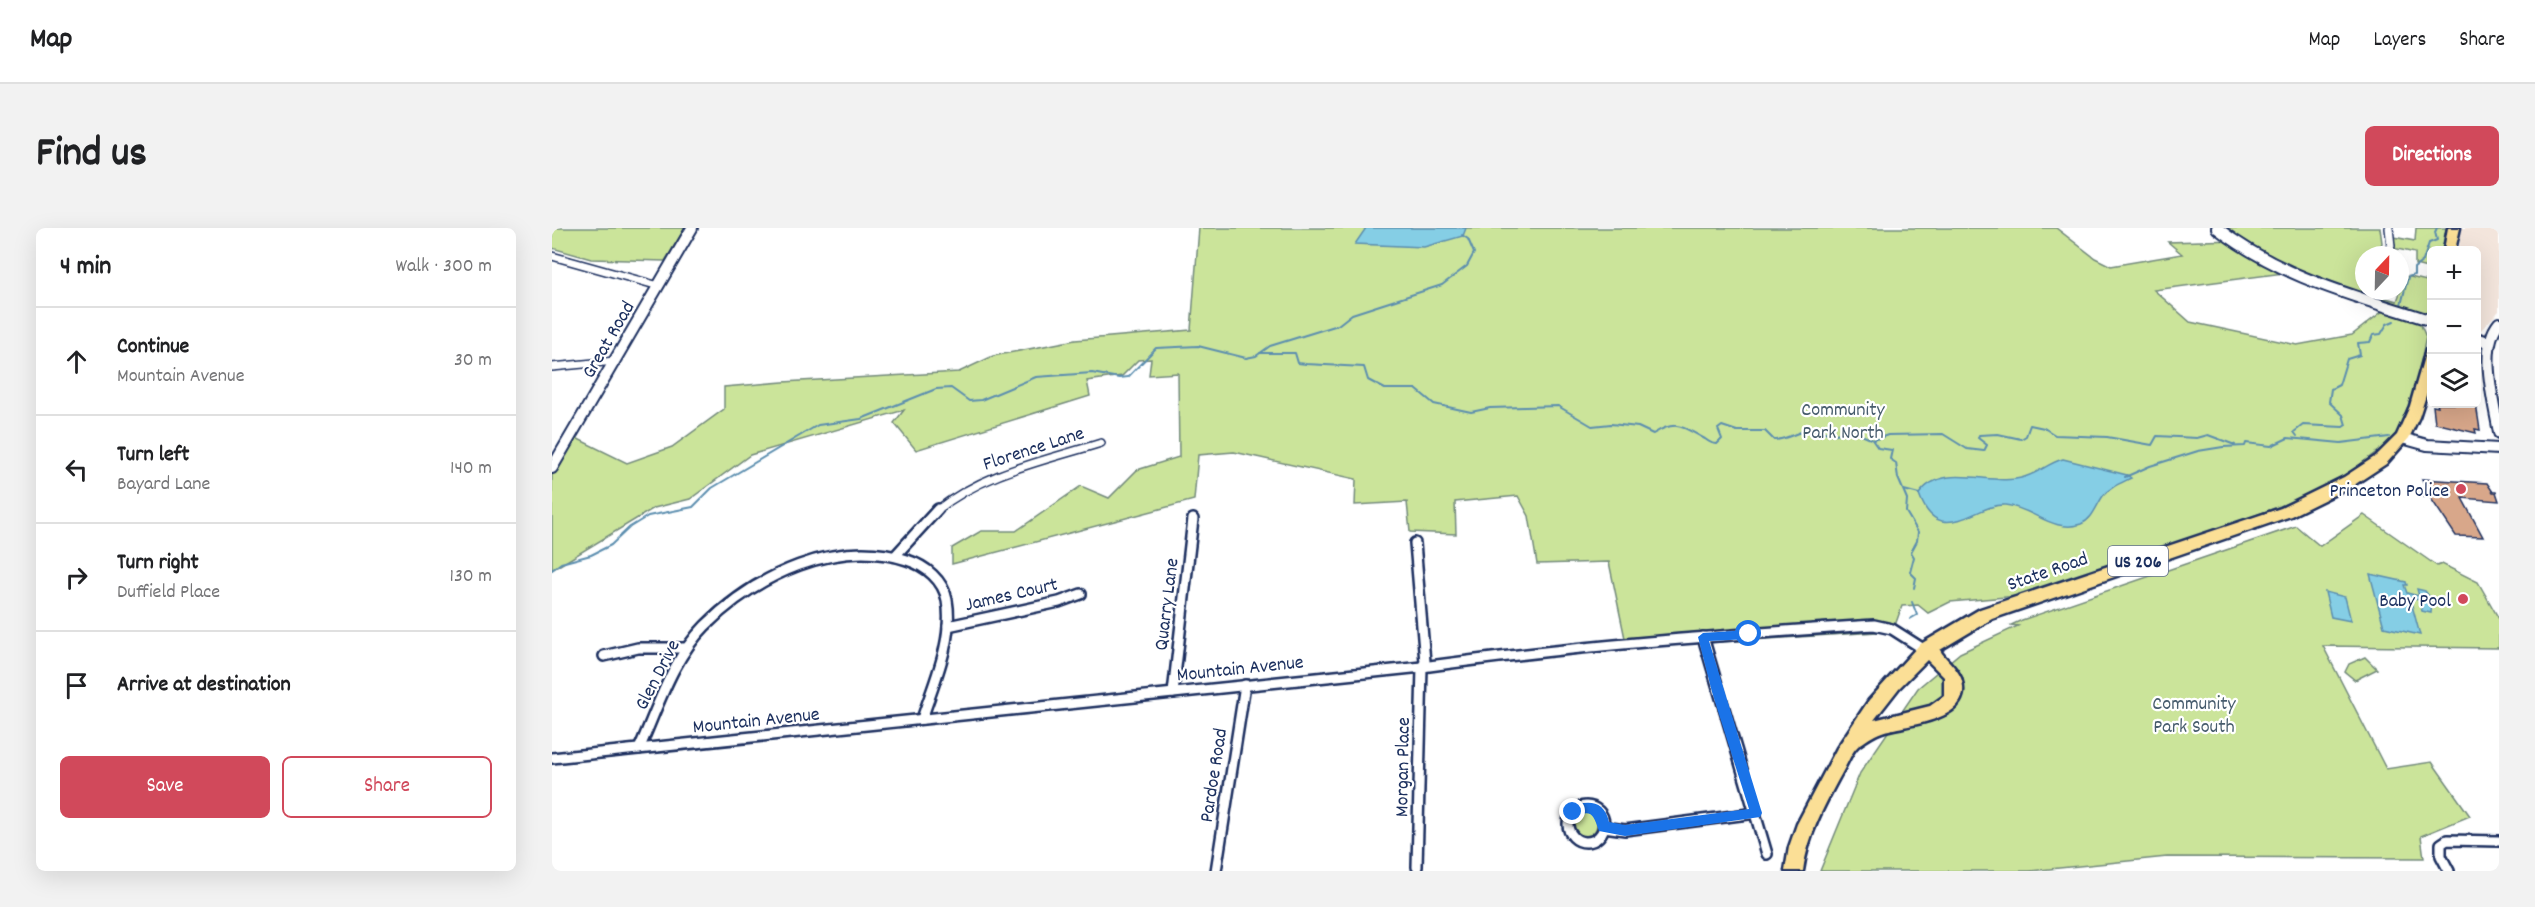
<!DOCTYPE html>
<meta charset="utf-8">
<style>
:root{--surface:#fff;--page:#f2f2f2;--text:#202124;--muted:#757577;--line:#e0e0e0;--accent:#d1495b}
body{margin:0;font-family:Dekko,sans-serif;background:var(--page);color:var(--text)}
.controls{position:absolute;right:18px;top:18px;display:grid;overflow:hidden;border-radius:9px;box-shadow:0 6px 24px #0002}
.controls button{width:54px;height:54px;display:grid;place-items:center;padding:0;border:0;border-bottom:2px solid var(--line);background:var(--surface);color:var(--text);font:30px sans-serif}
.compass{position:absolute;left:1803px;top:18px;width:54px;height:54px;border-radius:50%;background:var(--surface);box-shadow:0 6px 24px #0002;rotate:22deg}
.stop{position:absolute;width:18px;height:18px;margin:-14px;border:4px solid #1a73e8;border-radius:50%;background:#fff}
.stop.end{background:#1a73e8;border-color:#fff;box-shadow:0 2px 6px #0008}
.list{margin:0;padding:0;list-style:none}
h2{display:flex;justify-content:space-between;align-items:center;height:78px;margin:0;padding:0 24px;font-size:26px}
h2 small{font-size:20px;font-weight:400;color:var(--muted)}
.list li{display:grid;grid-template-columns:39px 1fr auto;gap:18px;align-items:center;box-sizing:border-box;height:108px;padding:0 24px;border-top:2px solid var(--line)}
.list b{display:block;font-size:22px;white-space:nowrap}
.list p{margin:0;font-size:20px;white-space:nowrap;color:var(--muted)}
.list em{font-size:20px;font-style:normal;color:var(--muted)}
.actions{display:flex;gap:12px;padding:18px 24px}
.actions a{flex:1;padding:14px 0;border:2px solid var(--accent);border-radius:9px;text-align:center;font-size:21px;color:var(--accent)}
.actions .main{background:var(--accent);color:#fff}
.icon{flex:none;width:33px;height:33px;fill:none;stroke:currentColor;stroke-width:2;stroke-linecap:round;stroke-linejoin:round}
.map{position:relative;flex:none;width:1947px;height:643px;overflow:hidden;border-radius:9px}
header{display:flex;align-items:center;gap:36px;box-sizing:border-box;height:84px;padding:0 30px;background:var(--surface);border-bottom:2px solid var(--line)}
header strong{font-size:28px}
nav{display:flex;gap:33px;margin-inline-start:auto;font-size:21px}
.intro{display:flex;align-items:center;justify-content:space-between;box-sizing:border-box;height:144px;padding:0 36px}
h1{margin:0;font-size:42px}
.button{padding:15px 27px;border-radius:9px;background:var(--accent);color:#fff;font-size:21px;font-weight:700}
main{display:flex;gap:36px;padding:0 36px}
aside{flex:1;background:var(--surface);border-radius:9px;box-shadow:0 6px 24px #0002}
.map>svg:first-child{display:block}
.built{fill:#f3e5dc}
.green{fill:#cbe49a;stroke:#738a7c;stroke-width:1.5}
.water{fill:#85cee5;stroke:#5b8eaf;stroke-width:1.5}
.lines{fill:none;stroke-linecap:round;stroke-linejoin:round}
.stream{stroke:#5b8eaf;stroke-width:2}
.building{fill:#d8a78a;stroke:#1b2f5e;stroke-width:1.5}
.street-far1-casing{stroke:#1b2f5e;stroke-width:10}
.street-casing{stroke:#1b2f5e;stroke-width:14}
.secondary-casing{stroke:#1b2f5e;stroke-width:14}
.highway-casing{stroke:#1b2f5e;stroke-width:5}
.street-far1{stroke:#fff;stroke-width:7}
.street{stroke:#fff;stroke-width:9}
.secondary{stroke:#fff;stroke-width:10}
.highway{fill:#fbdf96;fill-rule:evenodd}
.route{fill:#1a73e8}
.poi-dot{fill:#d1495b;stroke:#fff;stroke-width:2}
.labels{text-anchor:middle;stroke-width:4.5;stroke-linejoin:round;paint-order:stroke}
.shield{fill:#fff;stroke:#5f6d8e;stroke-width:1.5}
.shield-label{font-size:18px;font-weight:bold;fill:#1b2f5e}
.street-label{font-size:20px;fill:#1b2f5e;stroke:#fff}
.park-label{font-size:20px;fill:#475c6d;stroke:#fff}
.poi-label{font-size:20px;fill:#1b2f5e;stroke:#fff;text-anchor:end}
</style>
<header>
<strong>Map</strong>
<nav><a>Map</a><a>Layers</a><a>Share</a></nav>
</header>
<div class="intro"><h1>Find us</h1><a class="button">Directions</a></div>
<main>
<aside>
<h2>4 min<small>Walk · 300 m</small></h2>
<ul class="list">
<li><svg class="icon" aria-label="ahead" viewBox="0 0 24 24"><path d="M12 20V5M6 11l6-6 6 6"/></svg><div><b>Continue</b><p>Mountain Avenue</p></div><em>30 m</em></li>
<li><svg class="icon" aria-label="left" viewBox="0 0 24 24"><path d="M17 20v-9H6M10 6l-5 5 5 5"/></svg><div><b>Turn left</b><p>Bayard Lane</p></div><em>140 m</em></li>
<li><svg class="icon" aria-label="right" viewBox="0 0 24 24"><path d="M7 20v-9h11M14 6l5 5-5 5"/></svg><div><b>Turn right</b><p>Duffield Place</p></div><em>130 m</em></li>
<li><svg class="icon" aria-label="arrive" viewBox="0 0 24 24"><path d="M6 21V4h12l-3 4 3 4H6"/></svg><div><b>Arrive at destination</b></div></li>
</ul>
<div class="actions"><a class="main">Save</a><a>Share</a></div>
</aside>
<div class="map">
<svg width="1947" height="643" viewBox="0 0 1947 643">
<rect width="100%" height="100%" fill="#fff"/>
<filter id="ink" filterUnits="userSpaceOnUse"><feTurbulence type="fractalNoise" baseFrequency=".0167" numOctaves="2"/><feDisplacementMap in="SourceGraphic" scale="12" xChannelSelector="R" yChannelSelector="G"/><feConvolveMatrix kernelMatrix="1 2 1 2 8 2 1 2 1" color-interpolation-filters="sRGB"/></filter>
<g filter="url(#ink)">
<path class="built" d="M1909,0h38v83l-19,20h-3l-1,-81h-17z"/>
<g class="green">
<path d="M0,0h133l-20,33 -74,-2 -39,-11z"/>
<path d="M647,0h857l39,30 16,8 71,-12 -14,-12 69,-2 -11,-12h154l2,15 -5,12h-13v32l-3,7 -63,-23 -144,19 36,32 107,23 55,-10 32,-25 36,13 6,14 -4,19 -5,26 -18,48 -12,14 -37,28 -36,21 -100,38 -197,65 -67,6 -22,11 -10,-8 -16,1 -9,25 -266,17 -18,-86 -72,2 -8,-48 -11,-20 -63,6 1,32 -46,-2 -3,-30 -52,3 1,-26 -122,-27 -36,3 -4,45 -242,64v-16l29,-17h35l65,-45 28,12 28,-28 42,-13 -1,-84 -29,2 2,-16 -13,1 -16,16 -35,5 3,15 -174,54 -22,-27 10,-13 -154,45 -60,44 -36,9 -102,62v-105l18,-30 57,28 45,-16 52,-38v-22l59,-5 176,-10 34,-16 82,-16 116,-10z"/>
<path d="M1864,0h30l-4,22h-10l-1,19 -16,-4v-12l-22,-5v-11l22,4z"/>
<path d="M1854,48l25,6 1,27 -3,5 -62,-19 1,-2 29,8z"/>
<path d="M1812,287l73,51 5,-2 36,18 21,37v29l-176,-2 63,123 46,-7 38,54 -49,20 3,22 -257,-1 -137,14h-210l40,-98 58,-85 42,-35 58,-27 -7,-1 11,-5 274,-94 24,20z"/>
<path d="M1813,429l12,12 -22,11 -10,-8 4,-8z"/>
<circle cx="1033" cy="596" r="12"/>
</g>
<g class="water">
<path d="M814,0h100l-3,8 -39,11 -69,-3z"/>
<path d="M1511,231l64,16 4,3c-10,5 -21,9 -28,18 -7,10 -10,23 -22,28 -27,10 -50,-17 -76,-19 -21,-1 -41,20 -63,16 -13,-3 -19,-16 -23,-27 23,-33 71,-8 102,-16 15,-3 27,-15 42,-19z"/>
<path d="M1818,346l36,8 1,3h-3l3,8 12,3 -2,-7 8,2 7,9 -1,13 -9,-2 -3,-11 -9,-2 10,37 -36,-8z"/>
<path d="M1773,364l20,5 6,24 -20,-4z"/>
</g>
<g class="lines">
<g class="stream">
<path d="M1849,77l7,-28 6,-2v-7l9,-7 6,-18 8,-3 -2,-8 2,-4"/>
<path d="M708,125h35l3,10 8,1 58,3 4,13 17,9h31l18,15 37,8 19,-4 68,-2 34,20 19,-2 27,3 15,7c24,-15 30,-7 52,5 5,3 5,5 12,5l5,-5 -4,-10 4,-3 15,5h28l9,9c13,0 25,-10 38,-10 19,0 14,9 38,0l23,10 15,-5 55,-1 24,15 17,2 3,-6 -9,-7 1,-3 19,-1 23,5 5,-3 4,-11 14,3 11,7 52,2 45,8 5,-9 40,2 11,-3 27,10"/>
<path d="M1745,208l-3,-4 9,-7 40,2 3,-2 -3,-10 -14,-13 2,-13 8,-4 8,-26 13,-4 -2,-12 12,-1 3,-7 8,-1 6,-10 7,-3"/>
<path d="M1321,213l5,7 14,2 -2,9 6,4 2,15 9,21 -1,13 12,20 -1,9 -6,11 3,5 -4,15 6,6 -2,10"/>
<path d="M1573,249l25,-11 48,-15 25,-4 22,-1 1,-3 25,3 17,-8 53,5 48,-6"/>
<path d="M1352,262l15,4"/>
<path d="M0,342l9,-7 30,-8 20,-10 19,-18 18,-11 45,-9 19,-19 106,-63 43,-6 75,-30 15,-1 18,13 12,-1 55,-23 56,-4 27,5 9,-1 28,-29 42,-2 48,12 10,-2 14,-10 68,-21 14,-11 90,-29 25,-19 7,-13 -6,-14 -6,-4"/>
<path d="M1358,391l7,-4 -5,-13"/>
</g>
</g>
<g class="building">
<path d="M1885,176h39l4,26 -5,-1 1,4 -41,-10 -2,-17 5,1z"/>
<path d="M1870,251l65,4 6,9h3l3,9 -37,-3 21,39 -27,-1 -26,-39h-6l-5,-9 8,1z"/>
</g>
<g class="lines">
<defs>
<g id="street-far1">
<path d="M1832,27l7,-9 -2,-18"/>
<path d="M0,28l107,30"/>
<path d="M0,139l63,-6"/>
<path d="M384,283c48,-39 108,-50 165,-68"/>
</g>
<g id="street">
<path d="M863,315l10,119 -3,5 -5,200"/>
<path d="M343,328l43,-47"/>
<path d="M396,398l111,-24 22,-8"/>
<path d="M1151,409l64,217"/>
<path d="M52,428l34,-8h48"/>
<path d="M621,465l20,-174"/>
<path d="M87,521c19,-42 33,-90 66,-123 51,-51 132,-89 202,-66 19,6 36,20 40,40 7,40 -13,82 -25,119"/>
<path d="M0,530l870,-91c150,-21 301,-32 452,-42l18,4 33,21"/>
<circle cx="1034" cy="596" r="18"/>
<path d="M1052,599l21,3 131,-17"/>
<path d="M664,643l29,-186"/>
<path d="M1897,643l-8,-15v-12l6,-4 52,1"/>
</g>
<g id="secondary">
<path d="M1665,0c64,50 139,68 215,93"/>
<path d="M1947,95c-21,25 -5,79 0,110"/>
<path d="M1924,110l12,4"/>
<path d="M1850,210l25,7 72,4"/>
<path d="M0,240l140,-240"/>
</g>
<g id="highway">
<path d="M1896,0h12l-5,22h-11z"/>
<path d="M1880,118v31l-13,40 -10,21 -23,26 -32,21 -63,31 -299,103 -52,31c4,8 16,16 21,28 15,44 -54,46 -79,54 -9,3 -17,9 -24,14 -6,5 -10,16 -14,23 -18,33 -36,65 -41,102h-18l4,-24 8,-23 40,-76 32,-48 50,-55 61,-36 301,-101 63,-31 32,-21 21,-21 13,-29 16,-56zM1375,432l17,17v19l-14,10 -56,14 25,-32z"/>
</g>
</defs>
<use href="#street-far1" class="street-far1-casing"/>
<use href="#street" class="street-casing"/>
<use href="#secondary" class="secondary-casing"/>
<use href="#highway" class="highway-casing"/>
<use href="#street-far1" class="street-far1"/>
<use href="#street" class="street"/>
<use href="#secondary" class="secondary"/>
<use href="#highway" class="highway"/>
</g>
</g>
<path class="route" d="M1197,402l5,4 -5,5 -40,2 53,172 -2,4 -135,19 -26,-5c-6,-17 -7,-22 -26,-14l-5,-2v-7c18,-8 36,-9 41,14l16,3 124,-16 -37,-117 -14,-55 5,-4z"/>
<g class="poi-dot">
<circle cx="1909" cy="261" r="6"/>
<circle cx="1911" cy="371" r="6"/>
</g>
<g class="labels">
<rect class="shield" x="1556" y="318" width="60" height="30" rx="4.5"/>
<g class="shield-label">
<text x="1586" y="339">US 206</text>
</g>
<g class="street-label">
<text transform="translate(55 111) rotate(-60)" y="7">Great Road</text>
<text transform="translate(481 219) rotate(-18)" y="7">Florence Lane</text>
<text transform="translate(1495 342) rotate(-19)" y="7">State Road</text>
<text transform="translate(459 365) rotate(-13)" y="7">James Court</text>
<text transform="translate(613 376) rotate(-83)" y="7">Quarry Lane</text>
<text transform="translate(688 439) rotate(-6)" y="7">Mountain Avenue</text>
<text transform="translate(104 446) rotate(-63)" y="7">Glen Drive</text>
<text transform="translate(204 491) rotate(-6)" y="7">Mountain Avenue</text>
<text transform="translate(849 539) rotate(-89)" y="7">Morgan Place</text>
<text transform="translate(660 547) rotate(-81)" y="7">Pardoe Road</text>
</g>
<g class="park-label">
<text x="1291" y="187">Community<tspan x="1291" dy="23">Park North</tspan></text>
<text x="1642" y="481">Community<tspan x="1642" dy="23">Park South</tspan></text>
</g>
<g class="poi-label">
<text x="1897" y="268">Princeton Police</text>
<text x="1899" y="378">Baby Pool</text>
</g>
</g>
</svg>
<div class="controls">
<button>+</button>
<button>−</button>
<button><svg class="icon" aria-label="layers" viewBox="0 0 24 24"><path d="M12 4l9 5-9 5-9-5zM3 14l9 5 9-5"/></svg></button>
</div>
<svg class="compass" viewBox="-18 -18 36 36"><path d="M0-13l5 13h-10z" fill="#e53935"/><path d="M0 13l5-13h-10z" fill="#757577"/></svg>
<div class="stop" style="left:1197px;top:406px"></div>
<div class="stop end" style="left:1021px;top:584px"></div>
</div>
</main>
